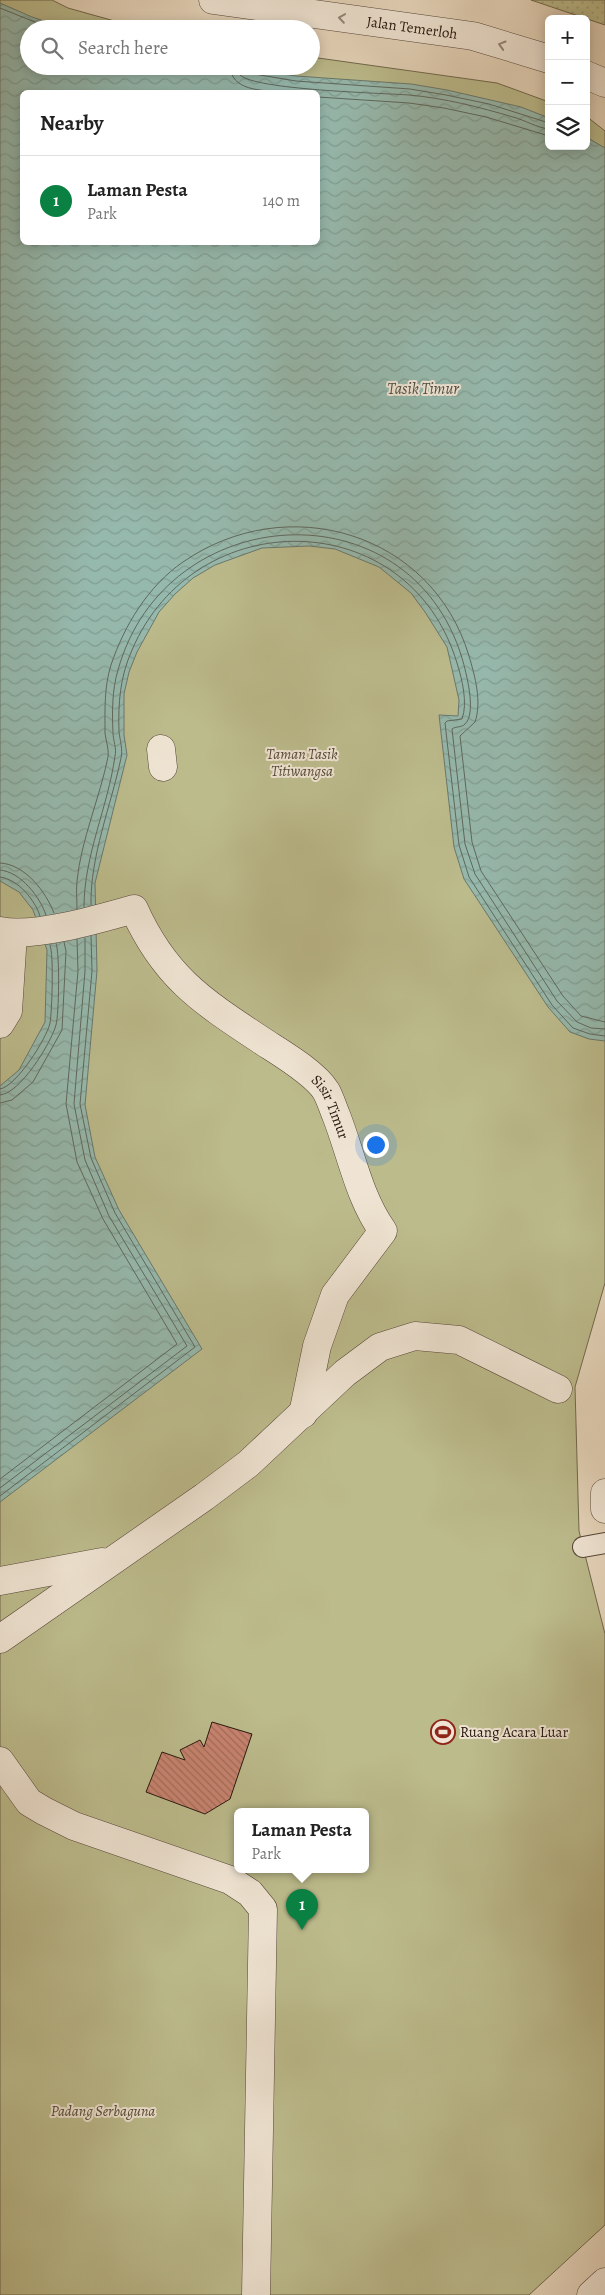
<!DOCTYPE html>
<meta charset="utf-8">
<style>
:root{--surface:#fff;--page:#f2f2f2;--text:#222;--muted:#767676;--line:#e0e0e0;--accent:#0b8043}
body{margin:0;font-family:Alegreya,serif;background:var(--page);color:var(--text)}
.controls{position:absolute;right:15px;top:15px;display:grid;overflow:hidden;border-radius:8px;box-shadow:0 2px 12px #0003}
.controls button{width:45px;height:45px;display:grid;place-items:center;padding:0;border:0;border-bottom:1px solid var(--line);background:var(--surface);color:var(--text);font:25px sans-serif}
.you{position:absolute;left:375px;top:1144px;width:18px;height:18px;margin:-12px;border:4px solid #fff;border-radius:50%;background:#1a73e8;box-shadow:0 0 0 8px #1a73e833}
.badge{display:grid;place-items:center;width:32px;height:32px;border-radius:50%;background:var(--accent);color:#fff;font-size:16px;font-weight:700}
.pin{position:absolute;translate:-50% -41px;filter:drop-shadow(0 1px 2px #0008)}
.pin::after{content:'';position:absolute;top:26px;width:18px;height:15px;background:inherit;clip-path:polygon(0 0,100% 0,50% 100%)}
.popup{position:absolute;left:234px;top:1808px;width:135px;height:65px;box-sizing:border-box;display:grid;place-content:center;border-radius:8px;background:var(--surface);filter:drop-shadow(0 1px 4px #0005);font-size:16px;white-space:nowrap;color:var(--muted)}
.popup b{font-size:19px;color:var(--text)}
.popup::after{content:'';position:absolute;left:50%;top:100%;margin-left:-10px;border:10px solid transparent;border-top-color:var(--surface)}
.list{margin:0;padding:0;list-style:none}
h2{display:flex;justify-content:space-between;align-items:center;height:65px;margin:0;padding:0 20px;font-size:21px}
h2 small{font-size:16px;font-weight:400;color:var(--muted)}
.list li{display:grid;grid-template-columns:32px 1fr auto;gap:15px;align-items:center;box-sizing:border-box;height:90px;padding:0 20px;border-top:1px solid var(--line)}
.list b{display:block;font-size:19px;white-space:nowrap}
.list p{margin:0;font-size:16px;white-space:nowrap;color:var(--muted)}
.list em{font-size:16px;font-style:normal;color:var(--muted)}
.icon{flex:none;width:28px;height:28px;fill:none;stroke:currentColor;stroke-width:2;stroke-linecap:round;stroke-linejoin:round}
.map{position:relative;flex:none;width:605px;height:2295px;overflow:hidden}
.search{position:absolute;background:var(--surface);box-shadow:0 2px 12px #0003;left:20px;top:20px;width:300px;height:55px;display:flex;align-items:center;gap:12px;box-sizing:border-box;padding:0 18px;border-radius:28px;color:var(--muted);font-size:19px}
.panel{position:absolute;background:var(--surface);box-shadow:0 2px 12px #0003;left:20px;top:90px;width:300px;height:155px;border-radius:8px}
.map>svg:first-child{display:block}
.grass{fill:url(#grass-dots);stroke:#71684d}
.green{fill:#bcbb8c;stroke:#71684d;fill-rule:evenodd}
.water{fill:url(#water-waves);stroke:#69786d;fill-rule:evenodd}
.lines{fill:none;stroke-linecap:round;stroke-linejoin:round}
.shore{stroke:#5e685e;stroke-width:1}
.building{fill:url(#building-back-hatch);stroke:#26160e}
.service-casing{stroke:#564639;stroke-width:22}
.pedestrian-casing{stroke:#564639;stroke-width:29}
.tertiary-casing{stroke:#564639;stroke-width:29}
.service{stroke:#efe4d3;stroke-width:20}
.pedestrian{stroke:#efe4d3;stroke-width:28}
.tertiary{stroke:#efe4d3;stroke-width:28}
.oneway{stroke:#95877a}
.labels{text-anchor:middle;stroke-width:4;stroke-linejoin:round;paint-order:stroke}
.street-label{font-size:15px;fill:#26160e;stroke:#efe4d3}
.park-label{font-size:15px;font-style:italic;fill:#534834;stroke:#efe4d3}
.poi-label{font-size:15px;fill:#26160e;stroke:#efe4d3;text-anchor:start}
.water-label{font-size:16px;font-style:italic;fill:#4d4f46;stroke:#efe4d3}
</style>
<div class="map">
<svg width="605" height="2295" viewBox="0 0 605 2295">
<defs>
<pattern id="grass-dots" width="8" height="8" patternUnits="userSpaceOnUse" patternTransform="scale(1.25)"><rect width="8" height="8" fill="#bcbb8c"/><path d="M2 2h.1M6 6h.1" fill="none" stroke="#a1a078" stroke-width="1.8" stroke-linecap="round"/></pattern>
<pattern id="water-waves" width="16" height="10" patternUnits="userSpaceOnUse" patternTransform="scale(1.25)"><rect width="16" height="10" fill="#96b9ad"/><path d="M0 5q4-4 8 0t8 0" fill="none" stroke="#819e94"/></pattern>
<pattern id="building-back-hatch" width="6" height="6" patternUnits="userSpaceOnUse" patternTransform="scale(1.25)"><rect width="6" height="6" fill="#c98470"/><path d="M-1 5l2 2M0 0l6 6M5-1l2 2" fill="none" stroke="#a36b5a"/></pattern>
</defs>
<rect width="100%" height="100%" fill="#e6d5bb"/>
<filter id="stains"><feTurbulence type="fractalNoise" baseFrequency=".004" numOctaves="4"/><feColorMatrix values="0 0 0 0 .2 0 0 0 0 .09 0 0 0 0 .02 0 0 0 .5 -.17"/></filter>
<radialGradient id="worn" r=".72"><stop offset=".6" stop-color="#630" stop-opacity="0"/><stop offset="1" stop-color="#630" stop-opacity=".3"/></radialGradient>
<path class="grass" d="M531,0h74v25z"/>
<path class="green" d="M0,0h52l16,8 75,21h-114v37h282v-9l186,26 52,19v44h37v-30l19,15v1152l-30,104 4,144 26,103v591l-76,70h-529zM22,92h296v150h-296zM238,1811h128v58h-128z"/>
<path class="water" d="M0,3l32,14 36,12h-39v37h205l62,10 115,8 36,6 74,17 28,11v28h37v-9l19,11v893l-16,-2 -19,-7 -22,-25 -84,-128 -10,-32 -15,-132 19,1 1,-16 -12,-53 -22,-35 -14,-19 -32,-26 -44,-18 -26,-3 -47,2 -47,17 -22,13 -18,16 -16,18 -22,40 -8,20 -5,22v41l3,20 -32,128 2,88 -12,134 10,52 24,53 83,139 -202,153v-416l19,-16 26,-48 2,-72 -14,-40 -14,-18 -19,-11zM22,92h296v150h-296z"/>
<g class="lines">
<g class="shore">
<path d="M0,8l52,21"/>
<path d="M230,66c1,25 31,24 50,26"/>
<path d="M237,66l3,9c16,15 140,18 169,20 35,3 70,12 104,22 12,3 24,11 36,12"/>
<path d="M244,66l4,7 48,8 114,8 36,6 43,9 60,19"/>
<path d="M318,97l91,6 35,5 42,9 63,19"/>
<path d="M0,863c25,1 46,29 54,50"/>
<path d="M0,870c21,2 40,27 46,45"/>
<path d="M0,877c18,2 35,23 40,39"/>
<path d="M91,905c-1,-49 20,-99 30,-147 2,-8 -1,-18 -2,-26 -1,-29 1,-55 13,-82 63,-148 277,-146 325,13 5,16 11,40 5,56l-15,2 -2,2 14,122 10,32 83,128 21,23 17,6 15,2"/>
<path d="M84,907c0,-52 24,-100 31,-151 2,-7 -2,-16 -2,-23 -1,-21 -1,-43 5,-63 47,-170 291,-186 344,-12 4,14 15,55 3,66 -4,4 -9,2 -13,5l13,115 10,30 82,127 20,21 14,6 14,1"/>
<path d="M77,909c0,-9 -1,-19 0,-28 4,-41 23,-84 31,-124 1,-8 -2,-16 -3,-24 0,-23 -1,-46 6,-68 13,-39 37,-79 72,-103 104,-72 249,-30 286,94 6,20 13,46 6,66l-15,14 12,106 9,29 82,125 18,20 24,6"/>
<path d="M0,1089c16,-2 47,-51 50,-66 2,-12 4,-68 0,-78"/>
<path d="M0,1095c20,-1 51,-52 56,-70 3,-11 4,-71 0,-82"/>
<path d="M0,1103l12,-3 21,-18 29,-52 4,-79 -2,-9"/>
<path d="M0,1479l177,-135 -74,-125 -26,-57 -11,-58 12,-133 -1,-32"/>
<path d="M0,1488l187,-142 -78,-130 -24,-56 -11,-56 11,-133v-33"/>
<path d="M0,1496l195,-149 -80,-134 -24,-55 -11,-54 12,-133 -1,-35"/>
</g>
</g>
<path class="building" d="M212,1722l40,12 -22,65 -25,15 -59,-22 16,-40 23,8 -5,-10 20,-10 4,7z"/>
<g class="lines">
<defs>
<path id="service" d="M583,1547l22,-4"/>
<g id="pedestrian">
<path d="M161,749l2,18"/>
<path id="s1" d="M0,931c34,7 99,-12 134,-22 31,69 68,92 130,133 17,11 51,31 62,49 4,7 7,17 10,24 15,38 23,83 47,116l-48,64 -18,51 -14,68"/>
<path d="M0,1024l8,-13 5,-77"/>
<path d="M0,1581l102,-19"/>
<path d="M0,1639l204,-142 44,-33 97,-91 35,-26 35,-11 44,4 99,49"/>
<path d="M0,1761l29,41 15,9 30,15 156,54 20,13 13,16 -7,386"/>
</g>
<g id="tertiary">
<path id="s2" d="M213,0l260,36 76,23"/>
<path d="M586,75l19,8"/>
<path d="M605,1493v16"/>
<path d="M591,2295l14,-13"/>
</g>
</defs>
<use href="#service" class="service-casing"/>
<use href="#pedestrian" class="pedestrian-casing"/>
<use href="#tertiary" class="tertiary-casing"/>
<use href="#service" class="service"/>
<use href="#pedestrian" class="pedestrian"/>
<use href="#tertiary" class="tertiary"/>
</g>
<defs><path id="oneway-chevron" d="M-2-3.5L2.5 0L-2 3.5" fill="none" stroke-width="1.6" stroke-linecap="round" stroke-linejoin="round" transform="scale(1.25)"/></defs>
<g class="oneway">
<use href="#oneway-chevron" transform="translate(342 18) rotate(-172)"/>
<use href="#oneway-chevron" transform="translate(502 45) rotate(-164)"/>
</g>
<defs>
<symbol id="stadium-ring" viewBox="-11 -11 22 22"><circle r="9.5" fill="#efe4d3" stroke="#8f2418" stroke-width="1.5"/><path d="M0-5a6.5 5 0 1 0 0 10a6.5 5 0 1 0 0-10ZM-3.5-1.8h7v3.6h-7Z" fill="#8f2418"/></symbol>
</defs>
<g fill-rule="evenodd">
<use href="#stadium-ring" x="429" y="1718" width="28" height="28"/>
</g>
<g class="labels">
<g class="street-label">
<text dy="5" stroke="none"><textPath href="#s2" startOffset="201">Jalan Temerloh</textPath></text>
<text dy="5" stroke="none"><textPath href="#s1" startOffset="422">Sisir Timur</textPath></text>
</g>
<g class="park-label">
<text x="302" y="759">Taman Tasik<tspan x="302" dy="17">Titiwangsa</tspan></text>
<text x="103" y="2116">Padang Serbaguna</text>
</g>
<g class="poi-label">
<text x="460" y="1737">Ruang Acara Luar</text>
</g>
<g class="water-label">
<text x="423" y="394">Tasik Timur</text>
</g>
</g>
<rect width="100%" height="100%" filter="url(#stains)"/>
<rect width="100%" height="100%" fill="url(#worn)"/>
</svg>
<div class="controls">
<button>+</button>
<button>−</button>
<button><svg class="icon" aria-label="layers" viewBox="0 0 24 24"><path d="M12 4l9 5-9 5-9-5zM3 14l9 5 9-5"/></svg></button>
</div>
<div class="you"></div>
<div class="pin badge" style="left:302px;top:1930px">1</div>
<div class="popup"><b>Laman Pesta</b>Park</div>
<div class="search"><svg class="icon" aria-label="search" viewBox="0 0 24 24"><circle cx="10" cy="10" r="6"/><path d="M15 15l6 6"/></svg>Search here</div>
<section class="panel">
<h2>Nearby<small></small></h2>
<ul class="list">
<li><span class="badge">1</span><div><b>Laman Pesta</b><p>Park</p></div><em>140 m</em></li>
</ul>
</section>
</div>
